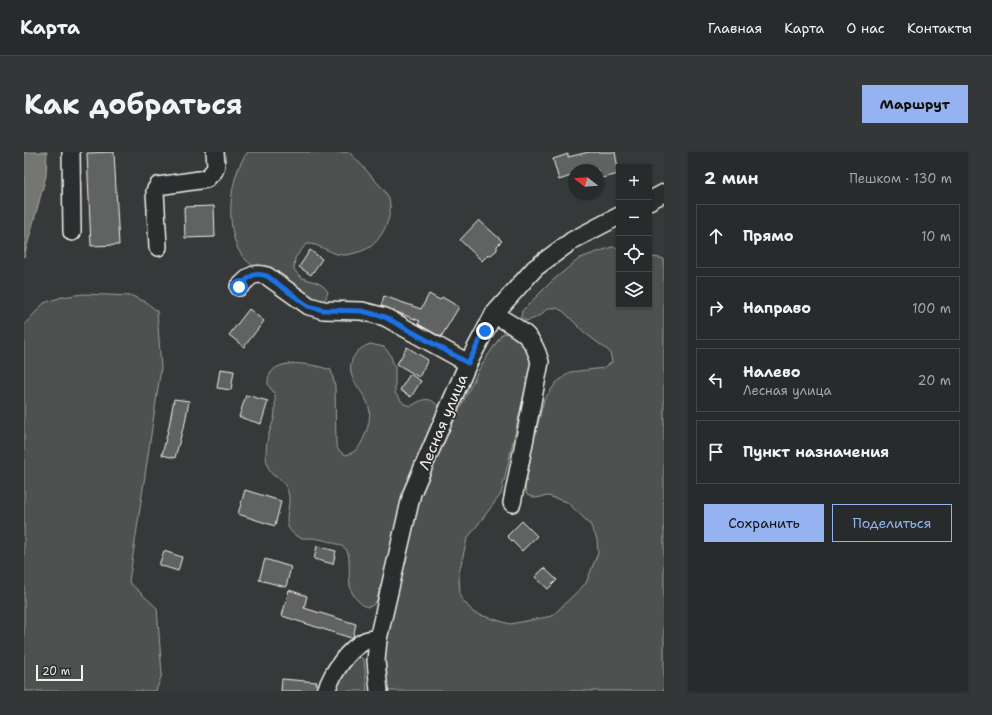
<!DOCTYPE html>
<html lang="ru">
<meta charset="utf-8">
<style>
:root{--surface:#282b2b;--page:#343737;--text:#f1f3f6;--muted:#a5a7a9;--line:#444747;--accent:#95b2f1}
body{margin:0;font-family:"Shantell Sans",sans-serif;background:var(--page);color:var(--text)}
.controls{position:absolute;right:12px;top:12px;display:grid;overflow:hidden;border-radius:0px;box-shadow:0 1px 3px #0004}
.controls button{width:36px;height:36px;display:grid;place-items:center;padding:0;border:0;border-bottom:1px solid var(--line);background:var(--surface);color:var(--text);font:20px sans-serif}
.compass{position:absolute;left:544px;top:12px;width:36px;height:36px;border-radius:50%;background:var(--surface);box-shadow:0 1px 3px #0004;rotate:287deg}
.scale{position:absolute;left:12px;bottom:10px;width:47px;box-sizing:border-box;padding-left:4px;border:2px solid #f4f1e8;border-top:0;font-size:11px;line-height:14px;white-space:nowrap;color:#f4f1e8;-webkit-text-stroke:3px #2a2d2e;paint-order:stroke}
.stop{position:absolute;width:12px;height:12px;margin:-9px;border:3px solid #1a73e8;border-radius:50%;background:#fff}
.stop.end{background:#1a73e8;border-color:#fff;box-shadow:0 1px 4px #0008}
.list{margin:0;padding:0;list-style:none}
h2{display:flex;justify-content:space-between;align-items:center;height:52px;margin:0;padding:0 16px;font-size:17px}
h2 small{font-size:13px;font-weight:400;color:var(--muted)}
.list li{display:grid;grid-template-columns:26px 1fr auto;gap:12px;align-items:center;box-sizing:border-box;height:64px;margin:0 8px 8px;padding:0 8px;border:1px solid var(--line);border-radius:0px}
.list b{display:block;font-size:15px;white-space:nowrap}
.list p{margin:0;font-size:13px;white-space:nowrap;color:var(--muted)}
.list em{font-size:13px;font-style:normal;color:var(--muted)}
.actions{display:flex;gap:8px;padding:12px 16px}
.actions a{flex:1;padding:9px 0;border:1px solid var(--accent);border-radius:0px;text-align:center;font-size:14px;color:var(--accent)}
.actions .main{background:var(--accent);color:#111}
.icon{flex:none;width:22px;height:22px;fill:none;stroke:currentColor;stroke-width:2;stroke-linecap:round;stroke-linejoin:round}
.map{position:relative;flex:none;width:640px;height:539px;overflow:hidden;border-radius:0px}
header{display:flex;align-items:center;gap:24px;box-sizing:border-box;height:56px;padding:0 20px;background:var(--surface);border-bottom:1px solid var(--line)}
header strong{font-size:19px}
nav{display:flex;gap:22px;margin-inline-start:auto;font-size:14px}
.intro{display:flex;align-items:center;justify-content:space-between;box-sizing:border-box;height:96px;padding:0 24px}
h1{margin:0;font-size:28px}
.button{padding:10px 18px;border-radius:0px;background:var(--accent);color:#111;font-size:14px;font-weight:700}
main{display:flex;gap:24px;padding:0 24px}
aside{flex:1;background:var(--surface);border-radius:0px;box-shadow:0 1px 3px #0004}
.map>svg:first-child{display:block}
.green{fill:#4e514f;stroke:#a1a19c}
.water{fill:#757572;stroke:#a8a7a1}
.building{fill:#616362;stroke:#f4f1e8}
.lines{fill:none;stroke-linecap:round;stroke-linejoin:round}
.minor-casing{stroke:#f4f1e8;stroke-width:20}
.minor{stroke:#2a2d2e;stroke-width:17}
.route{stroke:#1a73e8;stroke-width:5}
.labels{text-anchor:middle;stroke-width:3;stroke-linejoin:round;paint-order:stroke}
.street-label{font-size:15px;fill:#f4f1e8;stroke:#2a2d2e}
</style>
<header>
<strong>Карта</strong>
<nav><a>Главная</a><a>Карта</a><a>О нас</a><a>Контакты</a></nav>
</header>
<div class="intro"><h1>Как добраться</h1><a class="button">Маршрут</a></div>
<main>
<div class="map">
<svg width="640" height="539" viewBox="0 0 640 539">
<rect width="100%" height="100%" fill="#363939"/>
<filter id="ink" filterUnits="userSpaceOnUse"><feTurbulence type="fractalNoise" baseFrequency=".025" numOctaves="2"/><feDisplacementMap in="SourceGraphic" scale="8" xChannelSelector="R" yChannelSelector="G"/><feConvolveMatrix kernelMatrix="1 2 1 2 8 2 1 2 1" color-interpolation-filters="sRGB"/></filter>
<g filter="url(#ink)">
<g class="green">
<path d="M224,0h101c9,9 17,18 25,27 4,5 9,9 12,14 11,16 -2,44 -16,54 -6,4 -17,7 -24,8 -15,1 -25,-12 -40,-11l-11,14 -1,11c10,17 24,7 34,23l-2,6 -6,5c-16,-9 -32,-18 -48,-27 -9,-4 -19,-9 -26,-16 -23,-21 -18,-86 2,-108z"/>
<path d="M588,95l7,1v57h30v-49l15,3v432h-277l-5,-31 3,-22 34,-144 60,-125 23,-35c18,-5 24,16 29,29l-30,131 -34,45 -8,34 1,24 14,16 36,11 42,-8 34,-33 12,-30 -1,-14 -7,-15 -23,-22 -19,-6 -13,2 -8,-3 -2,-7 9,-49 10,-39 12,-17 14,-11 34,-4 8,-6 -2,-10 -25,-19 -21,-21 -7,-4h-9c-7,7 -12,11 -22,13l-5,-4 1,-6 30,-30 28,-23z"/>
<path d="M59,142l49,2 14,6 11,9 4,57 -32,214 28,26 5,66 -6,17h-132v-366l20,-22 18,-6z"/>
<path d="M346,192l14,3 6,7 5,14v25l9,11 7,2c12,-7 18,-11 29,2l-34,81 -28,108c-6,16 -16,10 -24,-1 -9,-12 -1,-37 -8,-47 -5,-5 -27,-11 -35,-11 -5,0 -9,1 -14,-2 -19,-10 -4,-29 -9,-44 -1,-4 -5,-11 -8,-13 -2,-2 -6,-2 -8,-5 -4,-5 -6,-13 -6,-20 0,-6 1,-15 3,-21 1,-4 3,-7 4,-11 3,-9 2,-19 2,-28l-7,-9c0,-3 0,-7 1,-9 8,-20 47,-11 62,-6l4,16 1,58c2,7 4,8 10,11 10,-3 14,-8 18,-18 4,-9 7,-20 5,-30 -5,-17 -24,-28 -17,-47 3,-8 10,-13 18,-16z"/>
<path d="M333,505h3l4,3 3,31h-32l2,-6z"/>
</g>
<path class="water" d="M0,0h23l-1,24 -22,81z"/>
<g class="building">
<path d="M90,0l5,93 -28,1 -4,-93z"/>
<path d="M565,0h26l4,22 -21,5v-9h-24v5l-15,5 -6,-21 15,-5v3z"/>
<path d="M190,54l1,31 -30,1 -1,-31z"/>
<path d="M455,68l23,21 -5,5v4l-6,5h-3l-6,6 -22,-21z"/>
<path d="M286,98l12,9 -11,16 -12,-8z"/>
<path d="M405,142l11,6 2,-3 17,10 -18,30 -23,-13 2,-3 -39,-15 3,-10 37,13z"/>
<path d="M225,157l15,12 -20,26 -15,-12z"/>
<path d="M383,195l21,13 -9,17 -22,-13z"/>
<path d="M196,217l14,2 -3,19 -14,-2z"/>
<path d="M386,222l11,7 -10,16 -11,-7z"/>
<path d="M222,243l22,6 -7,23 -22,-7z"/>
<path d="M150,247l15,2 -5,27h-1l-8,30 -13,-3 7,-29z"/>
<path d="M221,338l36,11 -6,25 -37,-12z"/>
<path d="M498,369l15,15 -15,15 -15,-15z"/>
<path d="M293,394l19,5 -3,13 -19,-5z"/>
<path d="M140,399l18,6 -4,14 -19,-6z"/>
<path d="M241,407l26,8 -5,20 -27,-7z"/>
<path d="M520,416l13,12 -9,9 -13,-12z"/>
<path d="M265,438l18,6 -3,12 52,16 -3,13 -2,1 -69,-22z"/>
<path d="M258,527l35,3 -1,9h-35z"/>
</g>
<g class="lines">
<defs>
<g id="minor">
<path d="M47,0l1,80"/>
<path d="M625,49l15,-8"/>
<path d="M134,95l-3,-56 3,-5 48,-7 8,-8 2,-6 -1,-13"/>
<path d="M215,135c10,-9 13,-16 28,-11l42,30 14,4 39,1 23,6 83,46"/>
<path d="M470,162c25,16 38,18 46,48l-28,141"/>
<path d="M302,539c7,-19 21,-41 39,-50 4,-2 9,-2 13,-2"/>
<path d="M355,539l-3,-30 2,-22 34,-146 56,-130 26,-49 41,-46 38,-28 46,-24"/>
</g>
</defs>
<use href="#minor" class="minor-casing"/>
<use href="#minor" class="minor"/>
</g>
</g>
<g class="lines" filter="url(#ink)">
<path class="route" d="M215,135c10,-9 13,-16 28,-11l41,30 15,4 39,1 23,6 83,46 17,-32"/>
</g>
<g class="labels">
<g class="street-label">
<text transform="translate(419 270) rotate(-67)" y="5">Лесная улица</text>
</g>
</g>
</svg>
<div class="controls">
<button>+</button>
<button>−</button>
<button><svg class="icon" aria-label="locate" viewBox="0 0 24 24"><circle cx="12" cy="12" r="6"/><path d="M12 2v4M12 18v4M2 12h4M18 12h4"/></svg></button>
<button><svg class="icon" aria-label="layers" viewBox="0 0 24 24"><path d="M12 4l9 5-9 5-9-5zM3 14l9 5 9-5"/></svg></button>
</div>
<svg class="compass" viewBox="-18 -18 36 36"><path d="M0-13l5 13h-10z" fill="#e53935"/><path d="M0 13l5-13h-10z" fill="#a5a7a9"/></svg>
<div class="scale">20 m</div>
<div class="stop" style="left:215px;top:135px"></div>
<div class="stop end" style="left:461px;top:179px"></div>
</div>
<aside>
<h2>2 мин<small>Пешком · 130 m</small></h2>
<ul class="list">
<li><svg class="icon" aria-label="ahead" viewBox="0 0 24 24"><path d="M12 20V5M6 11l6-6 6 6"/></svg><div><b>Прямо</b></div><em>10 m</em></li>
<li><svg class="icon" aria-label="right" viewBox="0 0 24 24"><path d="M7 20v-9h11M14 6l5 5-5 5"/></svg><div><b>Направо</b></div><em>100 m</em></li>
<li><svg class="icon" aria-label="left" viewBox="0 0 24 24"><path d="M17 20v-9H6M10 6l-5 5 5 5"/></svg><div><b>Налево</b><p>Лесная улица</p></div><em>20 m</em></li>
<li><svg class="icon" aria-label="arrive" viewBox="0 0 24 24"><path d="M6 21V4h12l-3 4 3 4H6"/></svg><div><b>Пункт назначения</b></div></li>
</ul>
<div class="actions"><a class="main">Сохранить</a><a>Поделиться</a></div>
</aside>
</main>
